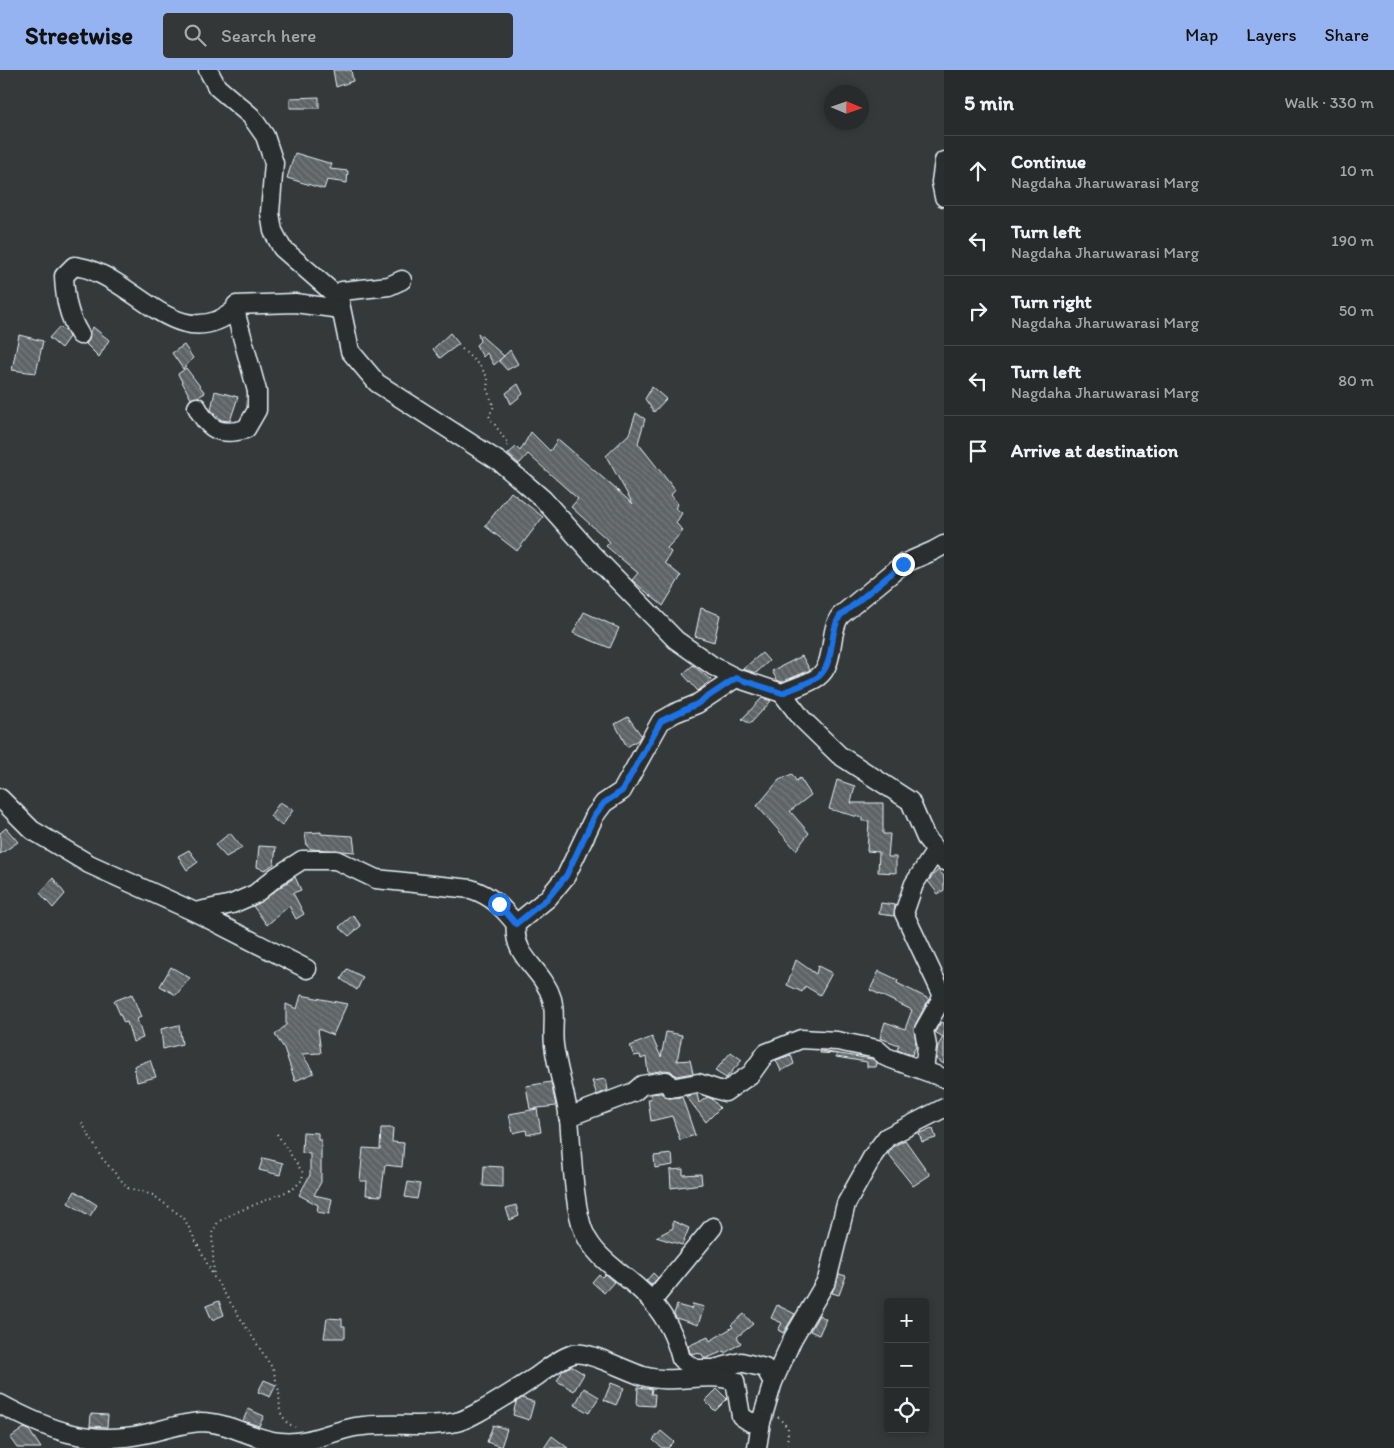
<!DOCTYPE html>
<meta charset="utf-8">
<style>
:root{--surface:#282b2c;--page:#343738;--text:#f1f3f6;--muted:#a5a7a9;--line:#444748;--accent:#95b2f1}
body{margin:0;font-family:Itim,sans-serif;background:var(--page);color:var(--text)}
.controls{position:absolute;right:15px;bottom:15px;display:grid;overflow:hidden;border-radius:5px;box-shadow:0 2px 8px #0003}
.controls button{width:45px;height:45px;display:grid;place-items:center;padding:0;border:0;border-bottom:1px solid var(--line);background:var(--surface);color:var(--text);font:25px sans-serif}
.compass{position:absolute;left:824px;top:15px;width:45px;height:45px;border-radius:50%;background:var(--surface);box-shadow:0 2px 8px #0003;rotate:92deg}
.stop{position:absolute;width:15px;height:15px;margin:-11px;border:4px solid #1a73e8;border-radius:50%;background:#fff}
.stop.end{background:#1a73e8;border-color:#fff;box-shadow:0 1px 5px #0008}
.list{margin:0;padding:0;list-style:none}
h2{display:flex;justify-content:space-between;align-items:center;height:65px;margin:0;padding:0 20px;font-size:21px}
h2 small{font-size:16px;font-weight:400;color:var(--muted)}
.list li{display:grid;grid-template-columns:32px 1fr auto;gap:15px;align-items:center;box-sizing:border-box;height:70px;padding:0 20px;border-top:1px solid var(--line)}
.list b{display:block;font-size:19px;white-space:nowrap}
.list p{margin:0;font-size:16px;white-space:nowrap;color:var(--muted)}
.list em{font-size:16px;font-style:normal;color:var(--muted)}
.icon{flex:none;width:28px;height:28px;fill:none;stroke:currentColor;stroke-width:2;stroke-linecap:round;stroke-linejoin:round}
.map{position:relative;flex:none;width:944px;height:1378px;overflow:hidden}
header{display:flex;align-items:center;gap:30px;box-sizing:border-box;height:70px;padding:0 25px;background:var(--accent);color:#111}
header strong{font-size:24px}
nav{display:flex;gap:28px;margin-inline-start:auto;font-size:18px}
.search{width:350px;height:45px;background:var(--page);display:flex;align-items:center;gap:12px;box-sizing:border-box;padding:0 18px;border-radius:5px;color:var(--muted);font-size:19px}
main{display:flex}
aside{flex:1;background:var(--surface)}
.map>svg:first-child{display:block}
.building{fill:url(#building-back-hatch);stroke:#e8f1f8}
.lines{fill:none;stroke-linecap:round;stroke-linejoin:round}
.minor-casing{stroke:#e8f1f8;stroke-width:21}
.path{stroke:#e8f1f8;stroke-width:2;stroke-dasharray:1 4;stroke-linecap:butt}
.minor{stroke:#2a2d2e;stroke-width:18}
.route{stroke:#1a73e8;stroke-width:6}
</style>
<header>
<strong>Streetwise</strong>
<div class="search"><svg class="icon" aria-label="search" viewBox="0 0 24 24"><circle cx="10" cy="10" r="6"/><path d="M15 15l6 6"/></svg>Search here</div>
<nav><a>Map</a><a>Layers</a><a>Share</a></nav>
</header>
<main>
<div class="map">
<svg width="944" height="1378" viewBox="0 0 944 1378">
<defs>
<pattern id="building-back-hatch" width="6" height="6" patternUnits="userSpaceOnUse" patternTransform="scale(1.25)"><rect width="6" height="6" fill="#5f6365"/><path d="M-1 5l2 2M0 0l6 6M5-1l2 2" fill="none" stroke="#767a7c"/></pattern>
</defs>
<rect width="100%" height="100%" fill="#35393a"/>
<filter id="ink" filterUnits="userSpaceOnUse"><feTurbulence type="fractalNoise" baseFrequency=".02" numOctaves="2"/><feDisplacementMap in="SourceGraphic" scale="10" xChannelSelector="R" yChannelSelector="G"/><feConvolveMatrix kernelMatrix="1 2 1 2 8 2 1 2 1" color-interpolation-filters="sRGB"/></filter>
<g filter="url(#ink)">
<g class="building">
<path d="M333,0h18l2,11 -17,6z"/>
<path d="M319,27v11h-29v-10z"/>
<path d="M295,83l37,11 -2,5 18,2 -1,12 -20,-3 -3,9 -37,-11z"/>
<path d="M59,257l7,4 3,6 -8,11 -12,-10z"/>
<path d="M93,257l16,13 -10,17 -13,-13 3,-4 1,-9z"/>
<path d="M450,263l9,11 -19,14 -7,-9z"/>
<path d="M478,263l26,23 -10,9 -7,-12 -4,4 -7,-12 4,-4z"/>
<path d="M19,265l24,6 -7,32 -24,-3z"/>
<path d="M184,275l9,13 -10,11 -11,-16z"/>
<path d="M510,280l8,14 -11,6 -8,-9z"/>
<path d="M186,298l19,25 -7,4 -7,2 -13,-25z"/>
<path d="M518,314l5,10 -12,10 -5,-11z"/>
<path d="M652,317l14,12 -12,13 -9,-13z"/>
<path d="M215,321l23,6 -8,24 -9,-1 -10,-10z"/>
<path d="M636,343l9,6 -7,24 37,47 -4,5 7,9 -3,4 7,5 -6,10 7,8 -16,17 4,4 -6,11 16,13 -18,30 -31,-26 6,-7 -32,-27 4,-4 -39,-35 7,-8 -50,-45 -9,10 -11,-10 8,-7 4,4 11,-19 19,19 8,-12 75,65 -27,-48 23,-22z"/>
<path d="M511,422l32,25 -26,34 -32,-25z"/>
<path d="M701,538l19,7 -6,27 -19,-6z"/>
<path d="M584,542l35,16 -9,20 -37,-15z"/>
<path d="M762,583l7,8 -13,12 -13,-4z"/>
<path d="M802,586l8,14 -28,12 -5,-2 -5,-9z"/>
<path d="M693,595l18,15 -13,11 -15,-17z"/>
<path d="M762,628l9,3 -21,23 -8,-5z"/>
<path d="M628,647l13,18 -3,5 -11,7 -12,-23z"/>
<path d="M792,704l4,7 4,-3 11,17 -21,16 19,22 -13,17 -39,-44 22,-26z"/>
<path d="M837,710l18,6 -4,17h32v31h7l-2,23h8v16l-18,-1 1,-20 -12,-1 2,-30h-7v-3l-33,-9z"/>
<path d="M280,732l13,8 -11,16 -12,-10z"/>
<path d="M6,758l12,14 -18,12v-21z"/>
<path d="M321,762v2l32,2 2,16 -44,-3 -4,-3 -2,-13z"/>
<path d="M230,763l12,15 -16,9 -11,-12z"/>
<path d="M259,776l17,1 -2,17 -9,6 -8,-3z"/>
<path d="M189,780l9,12 -11,8 -9,-14z"/>
<path d="M938,800l6,6v14l-6,4 -10,-13z"/>
<path d="M295,807l6,13 -8,3 11,21 -8,5 -7,-13 -22,19 -14,-19z"/>
<path d="M53,808l12,16 -12,14 -13,-15z"/>
<path d="M881,833l14,2 -1,11 -15,-2z"/>
<path d="M353,845l8,11 -12,10 -10,-9z"/>
<path d="M796,890l20,14 2,-8 14,7 -12,22 -15,-9 -3,6 -15,-7z"/>
<path d="M171,897l19,11 -14,17 -16,-9z"/>
<path d="M347,899l16,8 -6,13 -16,-11z"/>
<path d="M879,901l19,9 -1,3 32,16 -14,26 1,21 -4,9 -15,-5 2,-5 -19,-7 5,-16 20,7 7,-19 -42,-20z"/>
<path d="M132,924l9,23 -4,2 6,19 -10,4 -6,-20 -3,1 -10,-22z"/>
<path d="M301,925l46,9 -14,31 -15,-6 3,24 -19,1 12,19 -19,8 -11,-33 -9,-13 11,-10v-21l11,5z"/>
<path d="M941,952l3,1v41l-8,-5 2,-13 5,-9 -8,-5z"/>
<path d="M179,955l3,19 -19,5 -2,-20z"/>
<path d="M666,962l16,3 -5,26 13,-1 3,13 -17,3 -5,-5 -6,-1 -17,3 -2,-16 -5,2 -1,-4 -6,1 -4,-10 22,-9 9,20z"/>
<path d="M820,981l52,8 5,4 -1,4h-9v-5l-31,-5 1,-3 -17,-1z"/>
<path d="M731,982l11,8 -16,18 -11,-7z"/>
<path d="M791,985l3,9 -13,7 -5,-11z"/>
<path d="M150,990l6,17 -19,5 -3,-16z"/>
<path d="M606,1009l2,11 -11,5 -5,-14z"/>
<path d="M551,1012l5,24 -26,3 -4,-23z"/>
<path d="M661,1023l7,5 14,-1 13,38 -15,5 -8,-24 -21,5 -3,-22h3l-1,-5z"/>
<path d="M697,1024l2,9 8,-6 5,2 8,9 -14,14 -20,-26z"/>
<path d="M537,1039l4,23 -14,3 -1,-5 -13,3 -4,-19z"/>
<path d="M381,1058h12l-1,14 12,1 -2,24 -17,-2 -4,31 -15,-1 1,-14h-7l3,-33 17,1z"/>
<path d="M933,1059l3,9 -14,4 -3,-9z"/>
<path d="M303,1062l15,1v7h3v42l-7,13 18,4 -3,15 -12,-2 1,-7 -19,-10 11,-20v-21l-8,-1z"/>
<path d="M905,1070l25,35 -17,11 -25,-32 6,-8z"/>
<path d="M672,1084l1,11 -18,3 -1,-12z"/>
<path d="M263,1088l20,5 -3,12 -21,-5z"/>
<path d="M484,1096l19,1v20l-20,-1z"/>
<path d="M683,1099v6l18,-1 1,10 -31,4 -1,-18z"/>
<path d="M408,1112l12,2 -3,15 -12,-2z"/>
<path d="M75,1121l22,14 -7,11 -22,-13z"/>
<path d="M516,1135l3,11 -9,4 -4,-12z"/>
<path d="M673,1151l16,7 -7,17 -26,-8 17,-9z"/>
<path d="M653,1203l5,5 -7,7 -5,-4z"/>
<path d="M599,1204l3,3 3,-3 9,8 -10,11 -12,-11z"/>
<path d="M839,1204l7,2 -7,19 -7,-2z"/>
<path d="M219,1231l5,14 -12,5 -6,-14z"/>
<path d="M693,1234l11,3 -6,18 -22,-7 -2,-4 3,-9 14,4z"/>
<path d="M777,1235l18,9 -12,19 -5,-3 4,-7 -11,-5z"/>
<path d="M744,1244l9,10 -16,13 4,6 -16,10 -1,-2 -17,7h-3l-2,-4 -12,-1 -2,-7 20,-9 2,4 23,-14 -2,-2z"/>
<path d="M819,1245l7,4 -7,16 -9,-4z"/>
<path d="M327,1248l15,1v7h3v12h-21z"/>
<path d="M571,1296l13,8 -10,17 -17,-10 6,-11z"/>
<path d="M264,1310l12,5 -6,12 -12,-5z"/>
<path d="M611,1313l13,5 -8,17 -12,-5z"/>
<path d="M638,1317l14,2 -1,5h4l-1,12 -17,-1z"/>
<path d="M584,1318l15,9 -10,16 -14,-8z"/>
<path d="M717,1319l10,10 -12,12 -10,-10z"/>
<path d="M522,1328l12,4 -5,18 -16,-5 3,-13z"/>
<path d="M248,1339l16,7 -5,10 -16,-5z"/>
<path d="M91,1344l17,1 -1,12 -17,-1z"/>
<path d="M493,1355l14,4 -6,18 -14,-5z"/>
<path d="M24,1358l5,2 12,18h-24l-7,-10z"/>
<path d="M661,1361l13,11 -6,6h-6l-9,-8z"/>
<path d="M552,1366l16,12h-24z"/>
</g>
<g class="lines">
<defs>
<g id="minor">
<path d="M208,0l9,17 34,29 14,20 9,27 -4,50 3,18 9,17 57,50 11,53 27,32 123,79 43,37 49,55 84,86 37,26 23,12 46,15c11,-5 26,-9 36,-16 18,-14 10,-43 22,-61l63,-52 30,-13 11,-6"/>
<path d="M944,91l-3,21 3,15"/>
<path d="M339,228l3,-7 47,-5 13,-6"/>
<path d="M80,265c-12,-19 -15,-37 -16,-59l10,-10c6,1 13,2 19,5 48,17 89,83 143,38"/>
<path d="M197,337c12,24 24,29 49,22l11,-19v-19l-20,-73 -1,-13 59,-2 46,6"/>
<path d="M782,623l20,26 37,36 71,46 16,37 18,23"/>
<path d="M0,728l32,32 57,34 106,48 37,-8 23,-10 22,-18 25,-16h34l40,19 95,10c21,7 31,18 45,35"/>
<path d="M195,842l112,57"/>
<path d="M516,854c-4,34 27,44 36,75 4,15 0,31 2,46 3,25 12,49 15,74 3,30 4,87 15,113 13,31 48,45 68,70 14,16 24,36 29,57l14,10h19l27,-7 24,6 8,14 -12,40 -4,26"/>
<path d="M516,854l32,-26 18,-22 29,-61 9,-12 18,-12 39,-70 14,-8 22,-9 39,-26"/>
<path d="M924,1000l3,-24 -3,-16 19,-34 -39,-83 10,-29 21,-32"/>
<path d="M568,1047l66,-25 8,-7 24,-4 5,7 27,-5 27,9 26,-18 15,-21 35,-14 36,2 40,8 9,8 58,21"/>
<path d="M652,1231l61,-74"/>
<path d="M773,1312l20,-44 34,-58 19,-76 28,-50 13,-17 57,-29"/>
<path d="M0,1334c48,26 89,42 144,30 19,-4 37,-11 57,-12 28,0 52,18 79,20 27,3 49,-10 75,-15 34,-6 67,2 101,-5 7,-1 15,-6 21,-9 21,-11 40,-24 60,-37 11,-8 23,-18 36,-22 15,-4 53,17 70,22 30,9 63,-5 92,5l6,35 9,6h11"/>
</g>
</defs>
<use href="#minor" class="minor-casing"/>
<g class="path">
<path d="M462,279l18,17 8,12 -1,12 7,16 -5,10 19,28 -2,4"/>
<path d="M82,1053l19,34 27,31 25,7 31,23 29,57"/>
<path d="M277,1064l26,39 -1,7 -9,9 -61,25 -14,8 -6,11 2,44 59,92 6,22 1,21 7,11 8,4"/>
<path d="M778,1347l10,11 -1,20"/>
</g>
<use href="#minor" class="minor"/>
</g>
</g>
<g class="lines" filter="url(#ink)">
<path class="route" d="M499,834l17,20 32,-26 18,-22 29,-61 9,-12 18,-12 39,-70 36,-17 39,-26 46,15c11,-5 26,-9 36,-16 18,-15 10,-43 22,-61l63,-52"/>
</g>
</svg>
<div class="controls">
<button>+</button>
<button>−</button>
<button><svg class="icon" aria-label="locate" viewBox="0 0 24 24"><circle cx="12" cy="12" r="6"/><path d="M12 2v4M12 18v4M2 12h4M18 12h4"/></svg></button>
</div>
<svg class="compass" viewBox="-18 -18 36 36"><path d="M0-13l5 13h-10z" fill="#e53935"/><path d="M0 13l5-13h-10z" fill="#a5a7a9"/></svg>
<div class="stop" style="left:499px;top:834px"></div>
<div class="stop end" style="left:903px;top:494px"></div>
</div>
<aside>
<h2>5 min<small>Walk · 330 m</small></h2>
<ul class="list">
<li><svg class="icon" aria-label="ahead" viewBox="0 0 24 24"><path d="M12 20V5M6 11l6-6 6 6"/></svg><div><b>Continue</b><p>Nagdaha Jharuwarasi Marg</p></div><em>10 m</em></li>
<li><svg class="icon" aria-label="left" viewBox="0 0 24 24"><path d="M17 20v-9H6M10 6l-5 5 5 5"/></svg><div><b>Turn left</b><p>Nagdaha Jharuwarasi Marg</p></div><em>190 m</em></li>
<li><svg class="icon" aria-label="right" viewBox="0 0 24 24"><path d="M7 20v-9h11M14 6l5 5-5 5"/></svg><div><b>Turn right</b><p>Nagdaha Jharuwarasi Marg</p></div><em>50 m</em></li>
<li><svg class="icon" aria-label="left" viewBox="0 0 24 24"><path d="M17 20v-9H6M10 6l-5 5 5 5"/></svg><div><b>Turn left</b><p>Nagdaha Jharuwarasi Marg</p></div><em>80 m</em></li>
<li><svg class="icon" aria-label="arrive" viewBox="0 0 24 24"><path d="M6 21V4h12l-3 4 3 4H6"/></svg><div><b>Arrive at destination</b></div></li>
</ul>
</aside>
</main>
